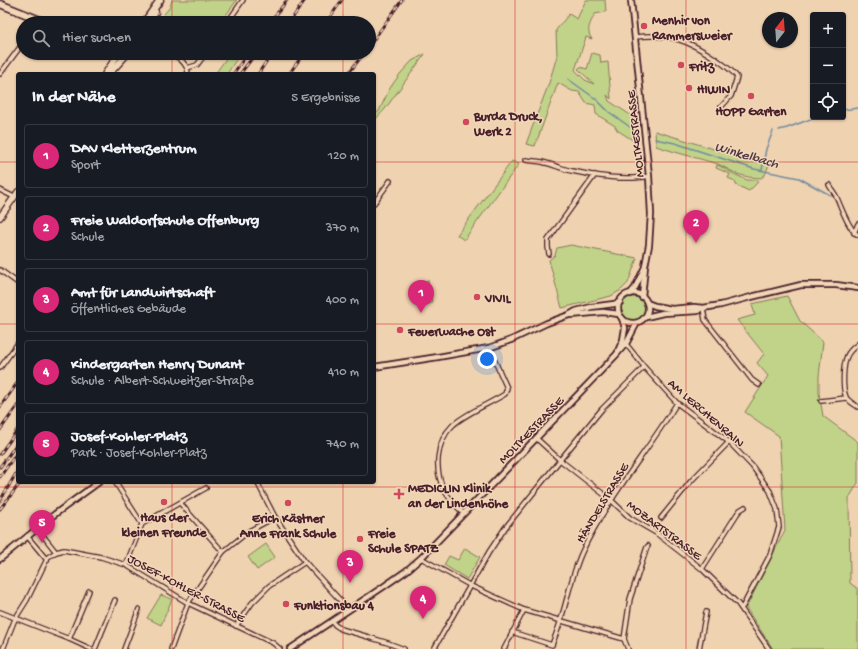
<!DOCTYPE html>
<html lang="de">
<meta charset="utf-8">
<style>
:root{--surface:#171b24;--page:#242831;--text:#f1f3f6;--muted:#9ea1a6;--line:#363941;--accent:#db2777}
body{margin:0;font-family:"Gochi Hand",sans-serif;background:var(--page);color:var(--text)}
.controls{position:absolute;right:12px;top:12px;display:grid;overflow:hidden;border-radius:4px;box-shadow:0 1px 3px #0004}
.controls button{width:36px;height:36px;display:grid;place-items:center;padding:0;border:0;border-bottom:1px solid var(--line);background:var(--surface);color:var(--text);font:20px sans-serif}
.compass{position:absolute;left:762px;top:12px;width:36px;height:36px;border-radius:50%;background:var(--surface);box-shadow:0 1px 3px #0004;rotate:17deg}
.you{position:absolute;left:487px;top:359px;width:14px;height:14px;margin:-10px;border:3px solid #fff;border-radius:50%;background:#1a73e8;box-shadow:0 0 0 6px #1a73e833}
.badge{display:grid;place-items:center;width:26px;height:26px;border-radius:50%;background:var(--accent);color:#fff;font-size:13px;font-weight:700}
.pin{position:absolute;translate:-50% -33px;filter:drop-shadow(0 1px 2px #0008)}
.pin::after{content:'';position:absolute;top:21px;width:14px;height:12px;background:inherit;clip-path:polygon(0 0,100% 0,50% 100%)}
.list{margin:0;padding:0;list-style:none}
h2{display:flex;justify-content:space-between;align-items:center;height:52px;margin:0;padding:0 16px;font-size:17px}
h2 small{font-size:13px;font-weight:400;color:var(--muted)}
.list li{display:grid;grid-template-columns:26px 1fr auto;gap:12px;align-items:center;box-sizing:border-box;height:64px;margin:0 8px 8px;padding:0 8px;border:1px solid var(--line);border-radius:4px}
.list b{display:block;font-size:15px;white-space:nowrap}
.list p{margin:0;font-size:13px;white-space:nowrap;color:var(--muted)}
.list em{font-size:13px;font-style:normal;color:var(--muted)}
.icon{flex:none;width:22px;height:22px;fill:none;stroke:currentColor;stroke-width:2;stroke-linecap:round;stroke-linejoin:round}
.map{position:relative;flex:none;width:858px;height:649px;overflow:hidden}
.search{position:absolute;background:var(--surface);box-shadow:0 1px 3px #0004;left:16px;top:16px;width:360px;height:44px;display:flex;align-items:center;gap:10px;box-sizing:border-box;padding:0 14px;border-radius:22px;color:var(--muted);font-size:15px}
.panel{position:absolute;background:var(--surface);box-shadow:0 1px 3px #0004;left:16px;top:72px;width:360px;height:412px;border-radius:4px}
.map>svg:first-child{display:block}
.green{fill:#c0d388;stroke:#85795a}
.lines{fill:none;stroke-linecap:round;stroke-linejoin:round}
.stream{stroke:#718b9f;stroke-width:1.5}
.minor-casing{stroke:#4a1f2b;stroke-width:6}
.tertiary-casing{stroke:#4a1f2b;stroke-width:8}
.secondary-casing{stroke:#4a1f2b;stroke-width:8}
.primary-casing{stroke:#4a1f2b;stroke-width:9}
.minor{stroke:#efd7b7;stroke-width:3.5}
.tertiary{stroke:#efd7b7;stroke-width:4.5}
.secondary{stroke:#efd7b7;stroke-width:5.5}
.primary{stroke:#efd7b7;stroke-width:6}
.rail-casing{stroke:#4a1f2b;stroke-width:3}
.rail{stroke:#efd7b7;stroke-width:1.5;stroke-dasharray:4.5;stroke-linecap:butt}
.grid{fill:none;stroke:#d62828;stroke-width:1;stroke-opacity:0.55}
.poi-dot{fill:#d1495b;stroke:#efd7b7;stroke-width:1.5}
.labels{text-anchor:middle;stroke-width:3;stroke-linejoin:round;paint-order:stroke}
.poi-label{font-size:13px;font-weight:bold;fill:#4a1f2b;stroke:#efd7b7;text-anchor:start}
.street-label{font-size:13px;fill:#4a1f2b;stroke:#efd7b7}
.water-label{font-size:14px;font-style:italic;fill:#543a48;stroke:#efd7b7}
</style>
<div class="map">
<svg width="858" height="649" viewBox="0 0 858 649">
<rect width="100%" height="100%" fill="#efd2b0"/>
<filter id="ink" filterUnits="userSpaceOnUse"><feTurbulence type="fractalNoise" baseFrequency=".025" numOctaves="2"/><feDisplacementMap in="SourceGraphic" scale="8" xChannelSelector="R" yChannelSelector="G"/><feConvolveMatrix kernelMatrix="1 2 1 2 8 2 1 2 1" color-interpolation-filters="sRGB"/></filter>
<g filter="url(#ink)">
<g class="green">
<path d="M172,0h65l-17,23h-61v-3l11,-13z"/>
<path d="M586,0h19l1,12 -11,2c-4,8 -10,16 -3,25l-6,-2 -11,33 10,10 9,4 -16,-15 2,-2 7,2 5,-16 8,2 1,8 7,-1 3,37 -4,-4 2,6 26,17 3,21 -1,3 -6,-3 -14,-9 -2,-4 -19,-12 -1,-9 -9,-2 -7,-11 -7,-1 -14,-8 -23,63 -9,-2 23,-61 8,-27 -1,-26 13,-16 8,5z"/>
<path d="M230,53h11l-7,10 -7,11h-12z"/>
<path d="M425,54l-40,55 -11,12v-6l5,-4 11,-23 10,-14 12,-13z"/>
<path d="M655,131l101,31h14l-5,13 -4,3 -13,-1 -11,-3 -19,-10 -43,-12 -19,-6z"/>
<path d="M512,161l7,3 -55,76 -7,-5z"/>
<path d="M717,165l3,1 14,8 13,6h11v2l-9,9 -13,-6 -1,-4 -7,-3 2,-4 -14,-6z"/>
<path d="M571,245l66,13 -9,25 -7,7 -10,6 -49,12 -13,-48 6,-5 2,-7z"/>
<path d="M428,280l4,23 -11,1 -1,-6h-4l-2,-11 5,-4z"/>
<path d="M787,296l13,25 23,21 -4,34v17l4,23 35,26v41l-9,15 1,85 8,6v60h-85l-27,-41 39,-78 -6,-94 -34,-24 23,-36 -11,-13 7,-9 -27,-34 18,-5 -3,-11z"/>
<circle cx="633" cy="309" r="12"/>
<path d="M266,544l9,13 -18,13 -9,-13z"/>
<path d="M465,548l15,9 -13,22 -23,-14 5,-9 9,4z"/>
<path d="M161,595l11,4 -11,26 -14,-7z"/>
</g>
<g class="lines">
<g class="stream">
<path d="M568,79l28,20 13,13 21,15"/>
<path d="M843,110l15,-2"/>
<path d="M779,130l8,-2 29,-11"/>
<path d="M655,139l20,4 79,26 45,9 31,17"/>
<path d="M762,170l4,-21 7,-18"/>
</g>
<defs>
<g id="minor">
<path d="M227,23l16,-23"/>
<path d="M635,37c34,-4 53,3 81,22 8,6 15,10 21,18l-6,19 -10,11"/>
<path d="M171,53c8,5 17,11 17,21"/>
<path d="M187,68l10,-3 9,-12"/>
<path d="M0,74l23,-31"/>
<path d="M526,160c5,1 11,1 16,2 10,2 20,7 30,9 21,5 56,10 77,5"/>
<path d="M829,185c2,4 5,7 7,11 5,10 12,33 22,39"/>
<path d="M0,190l14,7"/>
<path d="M374,203l16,-22"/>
<path d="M854,233l4,-9"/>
<path d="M549,254l-1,-7v-7l47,-65"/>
<path d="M0,270l18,13"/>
<path d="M703,308l2,12 47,60 7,5"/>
<path d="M626,344l20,25 31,34 52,39 23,24 18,25 7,18 2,18 -9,28 -27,51 -2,2"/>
<path d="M858,344c-4,3 -9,7 -11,12 -4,9 -5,32 -1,41 2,4 8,7 12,10"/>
<path d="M0,368l18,-25"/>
<path d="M821,401l25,-3"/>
<path d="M536,438l24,22 51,40 19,18 26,15 46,36 36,35 31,45"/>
<path d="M115,482l27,42 -16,41"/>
<path d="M257,482l18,35 30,45 44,48"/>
<path d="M180,503l43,49"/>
<path d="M464,514c-7,-7 -15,-16 -20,-24 -10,-20 -8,-48 8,-64 12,-12 37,-22 53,-32l2,-6 -18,-40"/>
<path d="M661,518l30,-37 38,-39"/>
<path d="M142,524l64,-36"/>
<path d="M37,528l19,24"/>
<path d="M27,536l20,24"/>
<path d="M421,558l50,28 53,24 100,29"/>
<path d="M702,569l35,-55 3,-4 5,-3"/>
<path d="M0,612l69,27 22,10"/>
<path d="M332,621l3,4 6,4 24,7 23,7 16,6"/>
<path d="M236,626l16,-23 17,-17 36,-24"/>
<path d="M512,632l40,13c3,-9 7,-17 9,-26 7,-22 11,-45 21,-67 25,-53 64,-99 95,-149"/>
<path d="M69,639l20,-48"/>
<path d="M3,649l12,-30 12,-19 21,-43 8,-5 8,-2 37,7 25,8 62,38 85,40 7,6"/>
<path d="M95,649l20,-49"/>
<path d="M124,649l15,-40"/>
<path d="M171,649l17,-46 35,-51 26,-21 26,-14"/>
<path d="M434,649l55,-97 16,-24 55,-68 42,-51 42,-42"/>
<path d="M504,649l20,-39"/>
<path d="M628,649l-4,-10 6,-40 17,-52 1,-1"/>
<path d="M699,649l7,-37"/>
</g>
<g id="tertiary">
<path d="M631,0l18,176 2,38 -2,31 -4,21 -3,31"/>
<circle cx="633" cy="308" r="15"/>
<path d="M630,294l5,-6 9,-19"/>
<path d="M647,303l8,3 17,3 22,-2 9,1 18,-3 30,-8 50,-12h35l22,3"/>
<path d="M571,315l32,-3 16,2"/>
<path d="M646,317l17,-4 35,-2 3,-3"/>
<path d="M618,351l5,-11 2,-12 -3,-10"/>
<path d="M374,367l64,-10 51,-9 22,-8 36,-17 22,-8 7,-4 15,-4 23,-3 6,-2"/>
<path d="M0,559l55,-45 44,-32"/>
<path d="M290,649l93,-62 23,-16 15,-13 195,-203 11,-13 10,-19"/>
</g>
<g id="secondary">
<path d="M105,74l14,-21"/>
<path d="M109,74l11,-12 8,-9"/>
<path d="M0,217l18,-25"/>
</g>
<g id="primary">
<path d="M0,4l40,16 11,3"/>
<path d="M144,23l16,-23"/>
<path d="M149,23l6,-11"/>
</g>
</defs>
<use href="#minor" class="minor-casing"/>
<use href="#tertiary" class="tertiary-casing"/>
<use href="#secondary" class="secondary-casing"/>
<use href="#primary" class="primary-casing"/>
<use href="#minor" class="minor"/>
<use href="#tertiary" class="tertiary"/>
<use href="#secondary" class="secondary"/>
<use href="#primary" class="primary"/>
<defs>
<g id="rail">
<path d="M270,23l17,-23"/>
<path d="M289,23l16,-23"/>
<path d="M326,23l16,-23"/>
<path d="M369,46l33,-46"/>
<path d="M233,74l15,-21"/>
<path d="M240,74l16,-21"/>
<path d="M258,74l14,-21"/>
<path d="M289,74l15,-21"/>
<path d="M348,74l16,-21"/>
<path d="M0,407l18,-25"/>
<path d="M0,430l18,-25"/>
<path d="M0,454l18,-25"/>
<path d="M0,467l18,-25"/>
<path d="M0,477l18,-26"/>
<path d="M0,501l18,-31"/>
<path d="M0,509l21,-27"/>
</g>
</defs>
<use href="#rail" class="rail-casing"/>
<use href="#rail" class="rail"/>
</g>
</g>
<path class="grid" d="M172,0v23M343,0v23M515,0v649M686,0v649M172,53v21M343,53v21M0,162h18M374,162h484M0,324h18M374,324h484M172,482v167M343,482v167M0,487h858"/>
<g class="poi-dot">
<circle cx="644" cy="26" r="4"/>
<circle cx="681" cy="65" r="4"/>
<circle cx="689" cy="88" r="4"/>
<circle cx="751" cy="96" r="4"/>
<circle cx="466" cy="122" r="4"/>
<circle cx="477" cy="297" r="4"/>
<circle cx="400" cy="330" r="4"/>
<path d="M397 488h4v4h4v4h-4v4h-4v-4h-4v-4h4z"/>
<circle cx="164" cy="502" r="4"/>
<circle cx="288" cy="503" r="4"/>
<circle cx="360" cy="539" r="4"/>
<circle cx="286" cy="604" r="4"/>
</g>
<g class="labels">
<g class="poi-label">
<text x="652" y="24">Menhir von<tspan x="652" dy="15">Rammersweier</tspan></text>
<text x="689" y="70">Fritz</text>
<text x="697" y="93">HIWIN</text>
<text x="751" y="115" text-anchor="middle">HOPP Garten</text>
<text x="474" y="120">Burda Druck,<tspan x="474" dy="15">Werk 2</tspan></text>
<text x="485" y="302">VIVIL</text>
<text x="408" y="335">Feuerwache Ost</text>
<text x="408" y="492">MEDICLIN Klinik<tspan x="408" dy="15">an der Lindenhöhe</tspan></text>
<text x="164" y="521" text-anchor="middle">Haus der<tspan x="164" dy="15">kleinen Freunde</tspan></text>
<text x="288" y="522" text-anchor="middle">Erich Kästner<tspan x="288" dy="15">Anne Frank Schule</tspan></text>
<text x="368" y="537">Freie<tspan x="368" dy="15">Schule SPATZ</tspan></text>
<text x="294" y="609">Funktionsbau 4</text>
</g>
<g class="street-label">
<text transform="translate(634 134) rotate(-96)" y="5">MOLTKESTRASSE</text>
<text transform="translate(707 412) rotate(41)" y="5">AM LERCHENRAIN</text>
<text transform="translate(530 429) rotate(-46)" y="5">MOLTKESTRASSE</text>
<text transform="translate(601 502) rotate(-59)" y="5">HÄNDELSTRASSE</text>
<text transform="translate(665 529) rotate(37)" y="5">MOZARTSTRASSE</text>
<text transform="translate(187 587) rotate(28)" y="5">JOSEF-KOHLER-STRASSE</text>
</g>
<g class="water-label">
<text transform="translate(747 154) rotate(16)" y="5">Winkelbach</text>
</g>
</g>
</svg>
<div class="controls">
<button>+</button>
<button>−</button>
<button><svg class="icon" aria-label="locate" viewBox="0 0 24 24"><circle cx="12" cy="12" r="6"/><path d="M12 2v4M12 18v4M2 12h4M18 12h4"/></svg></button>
</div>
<svg class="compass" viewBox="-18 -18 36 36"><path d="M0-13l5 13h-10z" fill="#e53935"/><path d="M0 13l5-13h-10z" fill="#9ea1a6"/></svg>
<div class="you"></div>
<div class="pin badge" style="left:421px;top:313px">1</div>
<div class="pin badge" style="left:696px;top:243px">2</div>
<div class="pin badge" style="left:350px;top:583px">3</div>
<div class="pin badge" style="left:423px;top:619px">4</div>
<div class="pin badge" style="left:42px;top:543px">5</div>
<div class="search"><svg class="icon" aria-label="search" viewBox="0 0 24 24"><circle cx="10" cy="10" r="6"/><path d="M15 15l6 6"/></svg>Hier suchen</div>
<section class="panel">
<h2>In der Nähe<small>5 Ergebnisse</small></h2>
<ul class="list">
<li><span class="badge">1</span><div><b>DAV Kletterzentrum</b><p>Sport</p></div><em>120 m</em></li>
<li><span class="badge">2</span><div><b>Freie Waldorfschule Offenburg</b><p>Schule</p></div><em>370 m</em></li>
<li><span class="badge">3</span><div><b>Amt für Landwirtschaft</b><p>Öffentliches Gebäude</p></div><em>400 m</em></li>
<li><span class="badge">4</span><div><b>Kindergarten Henry Dunant</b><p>Schule · Albert-Schweitzer-Straße</p></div><em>410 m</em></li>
<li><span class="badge">5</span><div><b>Josef-Kohler-Platz</b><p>Park · Josef-Kohler-Platz</p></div><em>740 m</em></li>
</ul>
</section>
</div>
